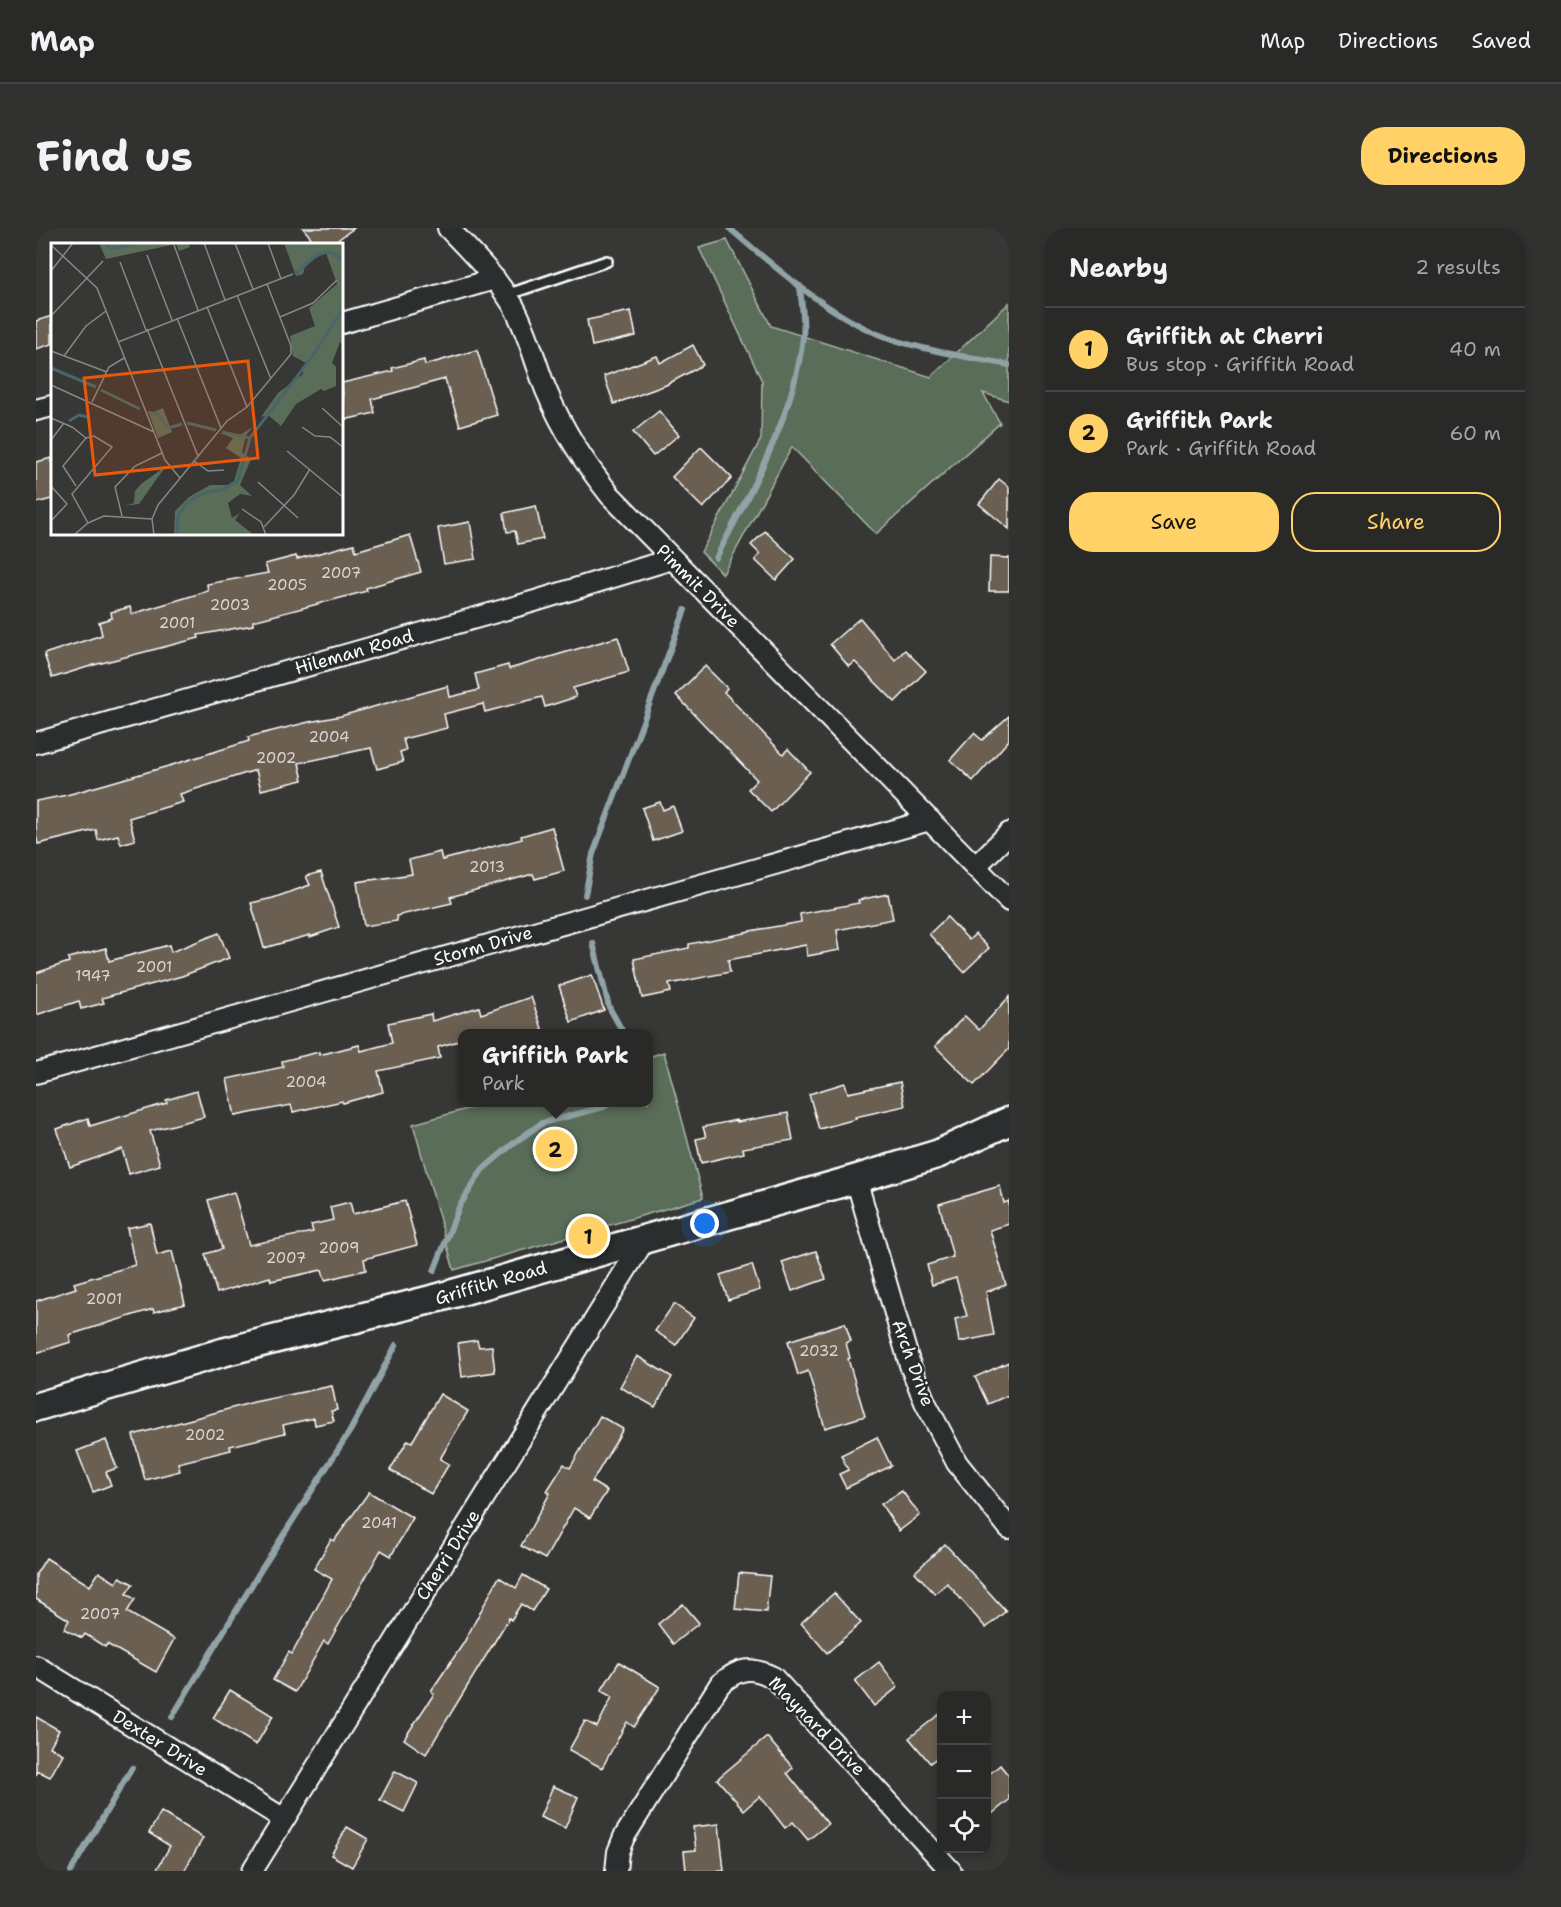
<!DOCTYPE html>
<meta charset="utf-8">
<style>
:root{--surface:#292928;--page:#313130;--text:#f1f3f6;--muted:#a5a6a8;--line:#454545;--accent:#ffd166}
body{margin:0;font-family:"Shantell Sans",sans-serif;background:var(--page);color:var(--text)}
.controls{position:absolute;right:18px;bottom:18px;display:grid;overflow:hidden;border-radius:12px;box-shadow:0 3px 9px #0003}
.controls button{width:54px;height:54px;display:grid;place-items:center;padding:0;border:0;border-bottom:2px solid var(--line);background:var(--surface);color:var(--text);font:30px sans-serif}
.you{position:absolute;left:669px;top:996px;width:21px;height:21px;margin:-15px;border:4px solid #fff;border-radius:50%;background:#1a73e8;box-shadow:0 0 0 9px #1a73e833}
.badge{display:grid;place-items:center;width:39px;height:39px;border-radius:50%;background:var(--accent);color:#111;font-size:20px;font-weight:700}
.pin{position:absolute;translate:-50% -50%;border:3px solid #fff;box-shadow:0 2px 6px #0006}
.popup{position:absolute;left:422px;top:801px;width:195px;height:78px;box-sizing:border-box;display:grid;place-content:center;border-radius:12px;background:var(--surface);filter:drop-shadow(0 2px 4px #0005);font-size:20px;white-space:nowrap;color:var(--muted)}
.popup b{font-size:22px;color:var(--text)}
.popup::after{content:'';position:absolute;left:50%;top:100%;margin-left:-12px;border:12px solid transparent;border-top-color:var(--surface)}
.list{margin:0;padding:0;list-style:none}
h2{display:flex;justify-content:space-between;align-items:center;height:78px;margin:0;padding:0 24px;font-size:26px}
h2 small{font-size:20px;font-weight:400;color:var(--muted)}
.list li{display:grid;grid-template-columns:39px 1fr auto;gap:18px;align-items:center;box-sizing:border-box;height:84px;padding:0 24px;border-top:2px solid var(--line)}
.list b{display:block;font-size:22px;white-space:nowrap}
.list p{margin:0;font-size:20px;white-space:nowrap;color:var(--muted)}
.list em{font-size:20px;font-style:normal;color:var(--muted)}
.actions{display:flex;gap:12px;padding:18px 24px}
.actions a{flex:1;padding:14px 0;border:2px solid var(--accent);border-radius:24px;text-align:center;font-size:21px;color:var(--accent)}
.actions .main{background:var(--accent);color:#111}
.icon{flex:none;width:33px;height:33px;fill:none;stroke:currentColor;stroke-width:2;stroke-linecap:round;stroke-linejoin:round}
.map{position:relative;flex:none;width:973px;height:1643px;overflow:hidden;border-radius:24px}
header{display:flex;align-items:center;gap:36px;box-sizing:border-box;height:84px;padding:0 30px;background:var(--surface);border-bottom:2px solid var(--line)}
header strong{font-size:28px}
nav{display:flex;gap:33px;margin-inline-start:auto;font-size:21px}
.intro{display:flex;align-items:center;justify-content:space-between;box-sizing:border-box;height:144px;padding:0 36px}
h1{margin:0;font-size:42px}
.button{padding:15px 27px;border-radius:24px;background:var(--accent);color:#111;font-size:21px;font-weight:700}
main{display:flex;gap:36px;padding:0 36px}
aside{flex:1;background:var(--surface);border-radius:24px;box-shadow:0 3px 9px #0003}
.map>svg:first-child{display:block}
.green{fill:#5a6d58;stroke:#acb6ac;stroke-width:1.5}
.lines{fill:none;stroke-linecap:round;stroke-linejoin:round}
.stream{stroke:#91a3a6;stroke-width:6}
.building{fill:#6a5f51;stroke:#fff;stroke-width:1.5}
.lane-casing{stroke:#fff;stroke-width:14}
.street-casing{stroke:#fff;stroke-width:24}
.secondary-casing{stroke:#fff;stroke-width:32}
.lane{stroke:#2a2d2e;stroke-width:9}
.street{stroke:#2a2d2e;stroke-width:20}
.secondary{stroke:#2a2d2e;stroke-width:27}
.labels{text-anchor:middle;stroke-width:5;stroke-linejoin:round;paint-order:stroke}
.number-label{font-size:15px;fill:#dad7d4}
.street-label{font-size:18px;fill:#fff;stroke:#2a2d2e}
.inset-river{fill:none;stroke:#48666a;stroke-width:3}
.inset-road{fill:none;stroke:#878786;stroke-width:1.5}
.view{fill:#e8590c;fill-opacity:0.15;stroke:#e8590c;stroke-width:3}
.inset-edge{fill:none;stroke:#fff;stroke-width:3}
</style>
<header>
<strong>Map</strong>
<nav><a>Map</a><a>Directions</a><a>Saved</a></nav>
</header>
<div class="intro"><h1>Find us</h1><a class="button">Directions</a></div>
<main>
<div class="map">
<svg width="973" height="1643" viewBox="0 0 973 1643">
<rect width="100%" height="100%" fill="#373735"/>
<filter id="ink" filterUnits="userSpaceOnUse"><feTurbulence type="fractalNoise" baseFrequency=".0167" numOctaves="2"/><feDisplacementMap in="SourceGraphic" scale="12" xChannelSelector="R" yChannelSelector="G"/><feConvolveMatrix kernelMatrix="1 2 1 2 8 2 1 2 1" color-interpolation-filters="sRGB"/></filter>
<g filter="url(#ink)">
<g class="green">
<path d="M691,12l44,86 160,51 78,-74v98l-26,-8 17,30 -124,111 -84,-87 -69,127 -22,-22 60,-113 1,-58 -63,-133z"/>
<path d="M628,824l39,146 -249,72 -41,-146 75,-21 160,-1v-45z"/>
</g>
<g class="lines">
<g class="stream">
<path d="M693,0c46,39 101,89 159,110 39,13 80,19 121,27"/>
<path d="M680,330c36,-70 78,-142 87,-221 2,-16 -2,-35 -3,-51"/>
<path d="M549,667l8,-41 92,-244"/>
<path d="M557,715l16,64 15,27"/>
<path d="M398,1043l25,-64 23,-37 33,-28 27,-19 62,-16 6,-5"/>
<path d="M136,1489l87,-144 91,-142 46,-86"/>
<path d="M35,1643l61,-103"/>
</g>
</g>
<g class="building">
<path d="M267,0h51l-22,16h-16z"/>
<path d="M595,83l5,25 -44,10 -5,-26z"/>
<path d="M16,88v28l-16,5v-28z"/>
<path d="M657,117l10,20 -37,20 -52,19 -10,-28 53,-20 3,7z"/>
<path d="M441,122l20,65 -37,11 -15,-47 -73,20 3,14 -31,7 -2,-37 51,-12 -1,-3 32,-8 1,5z"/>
<path d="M623,183l20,24 -26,21 -20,-24z"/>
<path d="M665,219l31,31 -29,30 -31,-31z"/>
<path d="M16,230v41l-16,4v-41z"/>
<path d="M963,251l10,8v42l-30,-25z"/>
<path d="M500,278l7,33 -25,5 -3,-13 -8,1 -3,-19z"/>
<path d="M434,294l6,37 -32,5 -6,-36z"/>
<path d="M729,303l30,28 -19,21 -21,-20 5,-6 -9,-9z"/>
<path d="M374,307l11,37 -55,16 1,3 -114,30v4l-55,10 1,3 -105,27 -42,13 -8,-24 58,-19 -3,-13 13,-4 -1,-6 19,-5 2,7 76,-23 -1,-7 61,-11 -3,-9 31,-8 1,3 57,-15 2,7z"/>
<path d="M954,329l19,1v33h-20z"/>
<path d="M824,390l35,42 10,-10 21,21 -31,31 -40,-40 -6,5 -19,-23z"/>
<path d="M582,409l11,35 -56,16 3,9 -31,10 -3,-10 -57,15 -2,-8 -39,10 3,14 -44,11 3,11 -6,2 3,10 -26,7 -6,-21 -72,15 4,17 -42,10 -5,-20 -76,24 3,8 -54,16 6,22 -14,4 -3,-9 -20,5 -2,-10 -58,14 -2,-9v-34l31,-6 105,-30 77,-24 -1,-4 61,-15 32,-6 78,-22 29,-8 2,11 29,-7 -4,-16 33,-9 1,4z"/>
<path d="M669,438l22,22 -3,4 59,62 5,-5 22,23 -39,40 -23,-23 9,-9 -81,-85z"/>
<path d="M973,488v24l-36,41 -23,-21 24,-27 8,7z"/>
<path d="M624,574l3,8 10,-4 9,25 -29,10 -11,-33z"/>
<path d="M516,599l12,44 -29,8 -2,-5 -83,23 2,6 -56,13 1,5 -33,5 -7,-44 55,-8 -3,-14 31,-8 2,8 80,-21 -1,-3z"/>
<path d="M285,644l18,55 -29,10v-2l-46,13 -13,-45 22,-5 37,-13 -4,-9z"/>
<path d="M852,666l5,25 -56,11 3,20 -33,6 -1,-11 -78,15 2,12 -61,12 2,8 -29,6 -8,-39 55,-11v-4l56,-11v-1l56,-10 -1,-8 59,-11 -1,-3z"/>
<path d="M911,689l22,23 6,-6 14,14 -25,24 -35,-38z"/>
<path d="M183,705l10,25 -47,18 -80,22 2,5 -23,6 -2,-8 -43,14v-42l33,-11 -1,-4 38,-10 3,13 60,-16 2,7z"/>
<path d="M556,747l12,35 -33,12 -12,-36z"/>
<path d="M495,769l13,37h-39l-2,-6 -19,6h-22v6l-24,7 2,11 -62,13 5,21 -40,11 -1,-2 -49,11 -2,-7 -56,11 -8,-37 56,-12 -1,-6 37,-9v3l40,-10 2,6 31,-8 -4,-20 43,-9 1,7 47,-14 2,7z"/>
<path d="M973,769v52l-35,36 -39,-39 30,-30 14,14z"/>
<path d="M864,854l5,24 -50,11 1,2 -37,10 -10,-35 36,-11 3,10z"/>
<path d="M161,863l7,26 -54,14 10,34 -31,9 -7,-25 -52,18 -13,-38 31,-11 2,8 77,-23 -1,-3z"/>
<path d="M752,885l5,27 -50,8 1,5 -43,10 -5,-24 10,-2 -3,-10 33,-7 1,2z"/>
<path d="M964,958l4,17 5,-2v23l-19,6 16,55 -20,7 8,43 -35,7 -4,-23 12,-3 -11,-38 -24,7 -5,-20 26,-8 -14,-53z"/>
<path d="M198,964l15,53 64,-13 -2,-7 22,-5 -3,-13 20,-5 3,12 52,-13 12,44 -53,14 2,11 -41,10 -3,-10 -51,11 -1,-4 -53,16 -12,-39 17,-5 -14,-49z"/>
<path d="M114,995l7,32 15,-4 13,53 -31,8 -1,-3 -84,26 2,7 -35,11v-52l40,-13 -2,-5 61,-18 -8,-37z"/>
<path d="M780,1023l10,28 -34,12 -10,-29z"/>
<path d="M716,1037l8,25 -32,10 -8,-25z"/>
<path d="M638,1076l20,14 -18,27 -21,-14z"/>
<path d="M809,1095l6,18 -5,2 4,15 -2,1 17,57 -40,12 -17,-57 -10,4 -10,-34z"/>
<path d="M441,1112l2,7 13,-1 3,26 -33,5 -4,-34z"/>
<path d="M601,1128l35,21 -17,30 -35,-20z"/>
<path d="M973,1134v33l-21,9 -13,-27z"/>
<path d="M296,1158l5,24 -6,1 3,10 -19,4 -1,-7 -31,7 2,8 -55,13 1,4 -53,13 2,8 -35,9 -12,-45 121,-33z"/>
<path d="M404,1166l28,17 -28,48 9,5 -18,30 -41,-24 18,-30 4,2z"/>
<path d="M564,1188l23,13 -31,53 15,9 -17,27 -16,-10 -29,51 -24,-13 29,-53 -3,-2 17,-27 6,4z"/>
<path d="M841,1209l14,29 -45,22 -7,-14 9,-4 -7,-15z"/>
<path d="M70,1212l11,28 -11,4 5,13 -18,7 -16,-41z"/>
<path d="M866,1263l18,24 -21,16 -18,-27z"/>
<path d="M333,1264l44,26 -22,38 -10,-6 -53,94 -4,-3 -29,51 -22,-12 16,-28 3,2 40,-75 -18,-10 17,-30 3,2z"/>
<path d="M909,1316l61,67 -20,17 -39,-45 -12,11 -20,-22z"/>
<path d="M10,1330l44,28 9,-14 17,11 4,-6 13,7 -7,10 9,5 -8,13 47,27 -18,33 -49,-28 -2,3 -20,-13 -3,4 -18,-9 5,-9 -33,-21v-25z"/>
<path d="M703,1345l31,3 -4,36 -31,-3z"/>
<path d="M487,1347l23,14 -14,22 -11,-7 -10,16 -2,-2 -83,136 -22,-15 30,-45 -3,-3 32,-47 36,-67 17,11z"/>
<path d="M798,1365l27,30 -34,30 -26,-30z"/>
<path d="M647,1376l16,19 -26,21 -15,-20z"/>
<path d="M583,1434l41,25 -26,40 -7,-5 -25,46 -33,-18 16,-29 12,6 15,-30 -11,-6z"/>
<path d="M843,1434l19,25 -24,19 -19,-25z"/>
<path d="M194,1462l43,26 -17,29 -43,-27z"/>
<path d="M906,1484v42l-12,9 -21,-25z"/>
<path d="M0,1489l23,13 -9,17 13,7 -13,23 -12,-6 -2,4z"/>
<path d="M731,1509l26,31 -6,5 41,51 -20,16 -15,-18 -8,6 -25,-32 -16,14 -27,-31z"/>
<path d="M964,1537l9,11v24l-22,18v-42z"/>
<path d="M359,1543l23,12 -14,29 -24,-12z"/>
<path d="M517,1558l25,11 -13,31 -25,-11z"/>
<path d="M125,1584l42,26 -19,33h-28l14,-25 -21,-13z"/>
<path d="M683,1596l5,47h-38l-2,-20 12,-1 -3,-23z"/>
<path d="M311,1599l21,12 -16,28 -21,-12z"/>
</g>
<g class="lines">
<defs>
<path id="lane" d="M470,67l101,-34"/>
<g id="street">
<path d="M412,0c23,24 47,48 65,77 15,27 22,57 33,85 17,40 37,71 64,105l399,406"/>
<path d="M306,95l153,-44"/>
<path d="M0,182l16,-4"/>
<path d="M0,515l499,-142 137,-42"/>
<path d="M939,639l34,-34"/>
<path d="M0,845l894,-253"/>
<path d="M820,951l54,186 15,37 32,61 52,65"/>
<path d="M0,1438l248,153"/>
<path d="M216,1643l393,-632"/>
<path d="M580,1643l2,-19 6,-15 96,-153c19,-16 30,-18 53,-7l178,194"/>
</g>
<path id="secondary" d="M0,1179l188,-55 217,-55 415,-118 82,-25 71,-33"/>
</defs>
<use href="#lane" class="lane-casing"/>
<use href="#street" class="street-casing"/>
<use href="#secondary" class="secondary-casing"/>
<use href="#lane" class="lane"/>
<use href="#street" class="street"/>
<use href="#secondary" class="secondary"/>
</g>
</g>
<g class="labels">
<g class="number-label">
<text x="305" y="350">2007</text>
<text x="251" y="362">2005</text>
<text x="194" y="382">2003</text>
<text x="141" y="400">2001</text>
<text x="293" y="514">2004</text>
<text x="240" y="535">2002</text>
<text x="451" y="644">2013</text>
<text x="118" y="744">2001</text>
<text x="57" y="753">1947</text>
<text x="270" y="859">2004</text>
<text x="303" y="1025">2009</text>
<text x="250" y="1035">2007</text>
<text x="68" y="1076">2001</text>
<text x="783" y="1128">2032</text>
<text x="169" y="1212">2002</text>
<text x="343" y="1300">2041</text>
<text x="64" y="1391">2007</text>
</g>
<g class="street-label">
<text transform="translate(662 358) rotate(45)" y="6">Pimmit Drive</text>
<text transform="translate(318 424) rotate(-16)" y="6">Hileman Road</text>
<text transform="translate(447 718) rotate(-16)" y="6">Storm Drive</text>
<text transform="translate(455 1055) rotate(-16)" y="6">Griffith Road</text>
<text transform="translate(877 1135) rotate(70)" y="6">Arch Drive</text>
<text transform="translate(412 1327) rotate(-58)" y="6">Cherri Drive</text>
<text transform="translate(781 1498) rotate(46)" y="6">Maynard Drive</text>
<text transform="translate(124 1515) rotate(32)" y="6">Dexter Drive</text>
</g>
</g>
<g transform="translate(15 15)">
<rect width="292" height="292" fill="#373735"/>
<path d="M48,0h89l2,4 -11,4 -3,-7 -70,15zM233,0h59v103l-3,-4 -8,21 4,4v19l-12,5 -3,-2 -25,15 -15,22 -13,-11 -7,2 17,-24 25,-19 -1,-7 6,-3 -15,-8 -3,-20 25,-10 -6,-18 28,-24 -11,-31 -20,10 -3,11 -7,2zM112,165l9,24 -14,6 -9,-24zM202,184l-7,8 -4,17 9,7 -11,26 12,11 -12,-2 -12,9 4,15 8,-5 -5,7 19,15h-80l1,-24 14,-14 21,-12h18l6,-4 7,-23 -15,-10 7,-10 -13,-5 20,2zM115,223l-27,38 -14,2 9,-3 1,-12 6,-7z" fill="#5a6d58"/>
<path class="inset-river" d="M54,0l6,6 27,-6M244,31l23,-20 12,-2 14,8M0,125l45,19M50,147l39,19M97,169l11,3 9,13 14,-4M18,178l10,-6 9,2M136,180l29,7M171,189l28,6M126,292l1,-20 11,-14 15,-8 20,-4 14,-9 12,-42 62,-81 32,-50"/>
<path class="inset-road" d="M153,0l21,57M184,0l18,46M217,0l13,36M0,2l46,43 68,172 15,18M123,2l24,65M96,12l25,65M69,19l26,68M0,28l22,-28M186,52l34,84M156,64l40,100M0,73l52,-55M229,74l33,-14 24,-23M126,75l44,110M96,86l51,127M67,99l175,-68M0,108l56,21M13,113l22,-30 20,-15M0,142l103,47M41,159l17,-35 15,-9M271,165l20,18M0,175l21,9 14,11M251,184l13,9 15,1 14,11M35,195l8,-2 18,11 -40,47 16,29M0,197l13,-17M236,208l57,47M143,218l14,10 16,-1M207,239l40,36M0,243l16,18 -16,17M25,243l-13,-20 23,-28M191,266l19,13 5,13M71,273l-7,-29 20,-21 27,-13M213,284l30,-32 16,-26M23,292l14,-12 16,-7 48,3M103,292l-2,-16 6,-14 69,-84 20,-14 44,-53v-8l-24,-62"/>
<path class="view" d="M197,118l10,97 -163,17 -11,-97z"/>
<rect width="292" height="292" class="inset-edge"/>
</g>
</svg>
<div class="controls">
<button>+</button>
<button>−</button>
<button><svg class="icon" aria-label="locate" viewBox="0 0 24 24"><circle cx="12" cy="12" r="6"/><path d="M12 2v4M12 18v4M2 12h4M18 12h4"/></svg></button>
</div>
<div class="you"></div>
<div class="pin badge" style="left:552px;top:1008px">1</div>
<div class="pin badge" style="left:519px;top:921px">2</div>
<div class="popup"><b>Griffith Park</b>Park</div>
</div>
<aside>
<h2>Nearby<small>2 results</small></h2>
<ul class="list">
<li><span class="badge">1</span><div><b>Griffith at Cherri</b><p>Bus stop · Griffith Road</p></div><em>40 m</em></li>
<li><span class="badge">2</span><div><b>Griffith Park</b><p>Park · Griffith Road</p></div><em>60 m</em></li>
</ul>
<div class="actions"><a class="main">Save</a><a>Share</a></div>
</aside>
</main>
